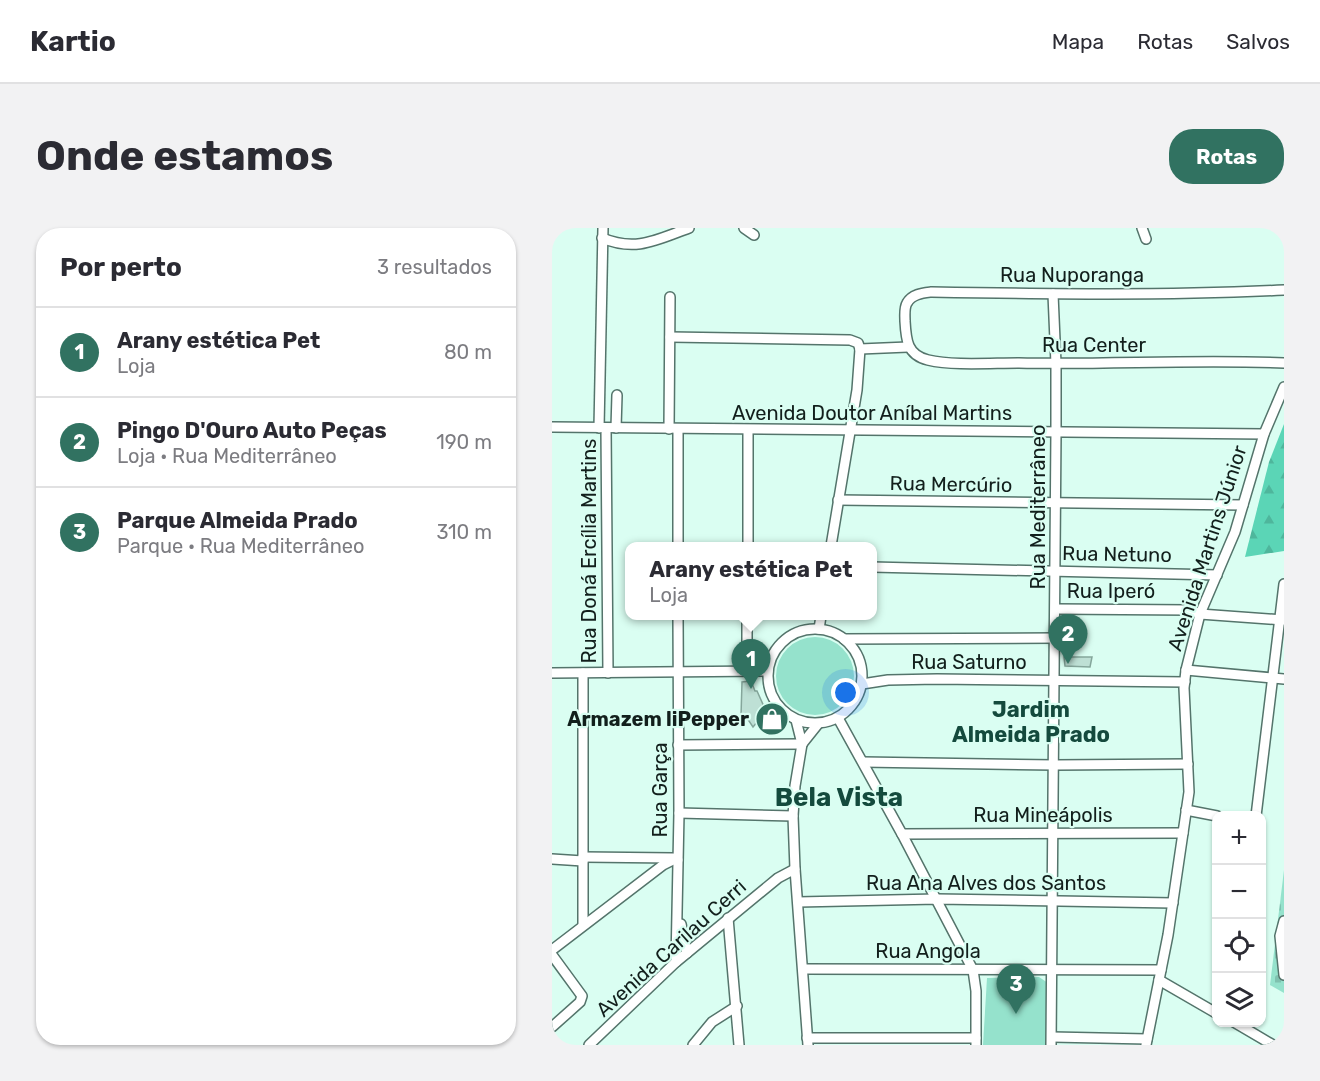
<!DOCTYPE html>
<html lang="pt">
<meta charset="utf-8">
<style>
:root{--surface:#fff;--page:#f2f2f3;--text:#2b2b33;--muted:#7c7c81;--line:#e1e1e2;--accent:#317261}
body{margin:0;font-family:Rubik,sans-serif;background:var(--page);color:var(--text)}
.controls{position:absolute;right:18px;bottom:18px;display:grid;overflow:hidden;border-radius:12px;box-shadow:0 2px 4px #0004}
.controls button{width:54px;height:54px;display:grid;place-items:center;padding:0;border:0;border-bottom:2px solid var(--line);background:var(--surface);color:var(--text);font:30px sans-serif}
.you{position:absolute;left:294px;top:465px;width:21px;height:21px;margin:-15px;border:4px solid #fff;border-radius:50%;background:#1a73e8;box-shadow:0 0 0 9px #1a73e833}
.badge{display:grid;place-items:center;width:39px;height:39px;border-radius:50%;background:var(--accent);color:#fff;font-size:20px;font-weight:700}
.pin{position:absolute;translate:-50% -50px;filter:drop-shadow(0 2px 3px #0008)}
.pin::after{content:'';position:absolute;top:32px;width:21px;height:18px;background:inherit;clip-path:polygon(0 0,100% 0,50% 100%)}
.popup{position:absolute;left:73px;top:314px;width:252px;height:78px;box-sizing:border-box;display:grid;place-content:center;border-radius:12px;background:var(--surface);filter:drop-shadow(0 2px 4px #0005);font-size:20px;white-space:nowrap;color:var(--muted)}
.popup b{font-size:22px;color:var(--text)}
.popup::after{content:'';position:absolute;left:50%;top:100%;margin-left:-12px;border:12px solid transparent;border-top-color:var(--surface)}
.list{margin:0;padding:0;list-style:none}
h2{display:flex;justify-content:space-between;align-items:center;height:78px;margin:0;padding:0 24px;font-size:26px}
h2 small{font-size:20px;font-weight:400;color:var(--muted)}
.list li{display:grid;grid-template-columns:39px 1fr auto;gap:18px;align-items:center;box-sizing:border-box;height:90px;padding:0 24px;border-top:2px solid var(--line)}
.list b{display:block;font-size:22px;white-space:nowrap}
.list p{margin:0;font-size:20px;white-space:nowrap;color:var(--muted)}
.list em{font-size:20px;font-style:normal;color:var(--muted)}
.icon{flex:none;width:33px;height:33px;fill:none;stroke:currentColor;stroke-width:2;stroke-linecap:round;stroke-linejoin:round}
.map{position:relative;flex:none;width:732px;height:817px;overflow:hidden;border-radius:24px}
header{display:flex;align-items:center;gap:36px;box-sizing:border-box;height:84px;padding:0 30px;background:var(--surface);border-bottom:2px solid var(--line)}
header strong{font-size:28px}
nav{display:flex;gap:33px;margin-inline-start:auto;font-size:21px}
.intro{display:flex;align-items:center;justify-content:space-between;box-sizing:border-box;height:144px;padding:0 36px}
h1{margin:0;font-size:42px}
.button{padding:15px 27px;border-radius:24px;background:var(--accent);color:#fff;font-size:21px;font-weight:700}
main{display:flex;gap:36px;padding:0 36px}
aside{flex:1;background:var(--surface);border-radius:24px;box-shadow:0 2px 4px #0004}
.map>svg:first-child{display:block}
.forest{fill:url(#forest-firs)}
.cemetery{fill:url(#cemetery-stones)}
.park{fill:#95e2cc}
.building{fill:#bee0d5;stroke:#85a69b;stroke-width:1.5}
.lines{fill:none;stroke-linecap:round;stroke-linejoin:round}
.minor-casing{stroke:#54746b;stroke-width:12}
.minor{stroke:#fff;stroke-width:9}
.labels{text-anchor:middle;stroke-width:4.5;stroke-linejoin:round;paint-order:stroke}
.street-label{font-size:20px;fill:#121f1c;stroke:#dafef2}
.poi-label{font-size:20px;font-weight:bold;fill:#121f1c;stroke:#dafef2;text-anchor:end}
.quarter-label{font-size:22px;font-weight:bold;fill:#144a3d;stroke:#dafef2}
.district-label{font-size:26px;font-weight:bold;fill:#144a3d;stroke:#dafef2}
</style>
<header>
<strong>Kartio</strong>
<nav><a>Mapa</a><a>Rotas</a><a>Salvos</a></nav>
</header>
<div class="intro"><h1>Onde estamos</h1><a class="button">Rotas</a></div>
<main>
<aside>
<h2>Por perto<small>3 resultados</small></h2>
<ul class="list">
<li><span class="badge">1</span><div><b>Arany estética Pet</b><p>Loja</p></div><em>80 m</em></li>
<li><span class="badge">2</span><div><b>Pingo D'Ouro Auto Peças</b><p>Loja · Rua Mediterrâneo</p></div><em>190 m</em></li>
<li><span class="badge">3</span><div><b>Parque Almeida Prado</b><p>Parque · Rua Mediterrâneo</p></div><em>310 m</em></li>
</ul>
</aside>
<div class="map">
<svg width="732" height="817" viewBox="0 0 732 817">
<defs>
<pattern id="forest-firs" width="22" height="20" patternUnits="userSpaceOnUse" patternTransform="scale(1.5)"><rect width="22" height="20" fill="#5bd5b6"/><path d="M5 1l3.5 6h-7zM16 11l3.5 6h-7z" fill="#4eb69c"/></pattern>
<pattern id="cemetery-stones" width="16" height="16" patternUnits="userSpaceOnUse" patternTransform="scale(1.5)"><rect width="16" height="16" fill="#95e2cc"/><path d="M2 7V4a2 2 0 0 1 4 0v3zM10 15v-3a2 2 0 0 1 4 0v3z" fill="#7fc1af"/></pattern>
</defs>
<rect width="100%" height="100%" fill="#dafef2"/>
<path class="forest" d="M732,196v127l-39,6 24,-95z"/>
<path class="cemetery" d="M732,642v123l-14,-8z"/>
<g class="park">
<circle cx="263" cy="448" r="39"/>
<path d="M487,749l9,6 -1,62h-64l4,-67z"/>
</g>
<g class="building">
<path d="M512,429h28l-2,10 -25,-1z"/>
<path d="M199,453l4,10h2l9,20 -13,16 -8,-12 -4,1 1,-34z"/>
</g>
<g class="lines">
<defs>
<g id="minor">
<path d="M192,0l10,7"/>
<path d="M590,0l4,11"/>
<path d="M50,10c34,14 54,2 87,-10"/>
<path d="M732,62c-118,6 -235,4 -353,2 -8,1 -19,2 -24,11 -3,5 -2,12 -2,18 1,19 2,34 23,39 25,6 63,3 91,3 88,2 177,-4 265,0"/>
<path d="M118,109l180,3 8,3 2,6"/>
<path d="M308,121l48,-2"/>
<path d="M0,199l712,7"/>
<path d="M47,200l4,-200"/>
<path d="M54,200l2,245"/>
<path d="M64,200l1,-33"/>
<path d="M117,201l1,-132"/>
<path d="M126,201v117"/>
<path d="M286,272l405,5"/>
<path d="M196,318v-115"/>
<path d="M279,318l26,-156 3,-41"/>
<path d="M320,339l345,8"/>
<path d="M504,381l134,1 10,4 83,6"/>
<circle cx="263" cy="448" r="47"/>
<path d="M267,401l2,-13"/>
<path d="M292,411l212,-1"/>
<path d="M634,442l98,9"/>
<path d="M195,444v-56"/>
<path d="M0,445l216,-2"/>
<path d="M310,456l26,-4 49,-1 248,3"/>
<path d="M286,490l64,116 71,136 3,21v54"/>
<path d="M244,492l6,24 -7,42 -2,30 2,53 13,176"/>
<path d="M250,516l16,-20"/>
<path d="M126,517l124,-1"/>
<path d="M311,534l192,3 133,-1"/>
<path d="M634,582l31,6"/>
<path d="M127,585l114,3"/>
<path d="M704,588l28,-232"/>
<path d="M350,606l281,-1"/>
<path d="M31,629l90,1"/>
<path d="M0,631l31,2"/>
<path d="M246,674l139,-3 236,4"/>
<path d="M176,690l11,127"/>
<path d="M732,693l-4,15 4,39"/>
<path d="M31,696v-251"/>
<path d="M129,696l6,29"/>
<path d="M0,722l111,-85 10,-5h5"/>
<path d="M0,727l30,41 -2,6 -28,25"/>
<path d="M124,734l3,-149 -1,-197"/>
<path d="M251,741l358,1"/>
<path d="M607,752l57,33"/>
<path d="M682,794l39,23"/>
<path d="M500,809l95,2"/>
<path d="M255,810h169"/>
<path d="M37,817l87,-83 102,-84 17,-9"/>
<path d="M141,817l19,-23 25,-16"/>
<path d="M499,817l5,-614v-67l-3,-70"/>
<path d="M594,817l22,-110 21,-143 -5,-104 2,-18 14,-56 35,-82 29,-98 20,-47"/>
</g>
</defs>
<use href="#minor" class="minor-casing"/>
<use href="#minor" class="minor"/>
</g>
<defs>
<symbol id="shop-disc" viewBox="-11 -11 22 22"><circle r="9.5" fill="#317261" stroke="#dafef2"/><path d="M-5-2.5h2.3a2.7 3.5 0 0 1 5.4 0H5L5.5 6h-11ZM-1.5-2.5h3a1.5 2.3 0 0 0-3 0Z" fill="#fff"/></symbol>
</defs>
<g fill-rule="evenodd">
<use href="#shop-disc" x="201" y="472" width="38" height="38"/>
</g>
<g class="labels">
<g class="street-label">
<text x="520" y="54">Rua Nuporanga</text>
<text x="542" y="124">Rua Center</text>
<text x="320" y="192">Avenida Doutor Aníbal Martins</text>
<text transform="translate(399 256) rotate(1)" y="7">Rua Mercúrio</text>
<text transform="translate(486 279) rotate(-90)" y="7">Rua Mediterrâneo</text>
<text transform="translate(655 320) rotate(-72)" y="7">Avenida Martins Júnior</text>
<text transform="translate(37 323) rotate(-90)" y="7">Rua Doná Ercília Martins</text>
<text transform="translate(565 326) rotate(1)" y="7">Rua Netuno</text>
<text x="559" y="370">Rua Iperó</text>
<text x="417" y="441">Rua Saturno</text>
<text transform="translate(108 562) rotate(-90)" y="7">Rua Garça</text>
<text x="491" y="594">Rua Mineápolis</text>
<text x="434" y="662">Rua Ana Alves dos Santos</text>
<text transform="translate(119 720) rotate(-42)" y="7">Avenida Carilau Cerri</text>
<text x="376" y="730">Rua Angola</text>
</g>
<g class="poi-label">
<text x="197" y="498">Armazem liPepper</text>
</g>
<g class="quarter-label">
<text x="479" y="489">Jardim<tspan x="479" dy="25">Almeida Prado</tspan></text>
</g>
<g class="district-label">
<text x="287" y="578">Bela Vista</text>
</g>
</g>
</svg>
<div class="controls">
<button>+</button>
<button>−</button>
<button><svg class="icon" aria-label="locate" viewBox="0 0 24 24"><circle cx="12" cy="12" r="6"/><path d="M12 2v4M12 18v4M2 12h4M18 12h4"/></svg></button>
<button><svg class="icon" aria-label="layers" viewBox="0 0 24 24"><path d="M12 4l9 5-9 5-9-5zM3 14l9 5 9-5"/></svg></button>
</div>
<div class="you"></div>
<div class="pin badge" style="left:199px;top:461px">1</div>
<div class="popup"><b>Arany estética Pet</b>Loja</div>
<div class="pin badge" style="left:516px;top:436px">2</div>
<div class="pin badge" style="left:464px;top:786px">3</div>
</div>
</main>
